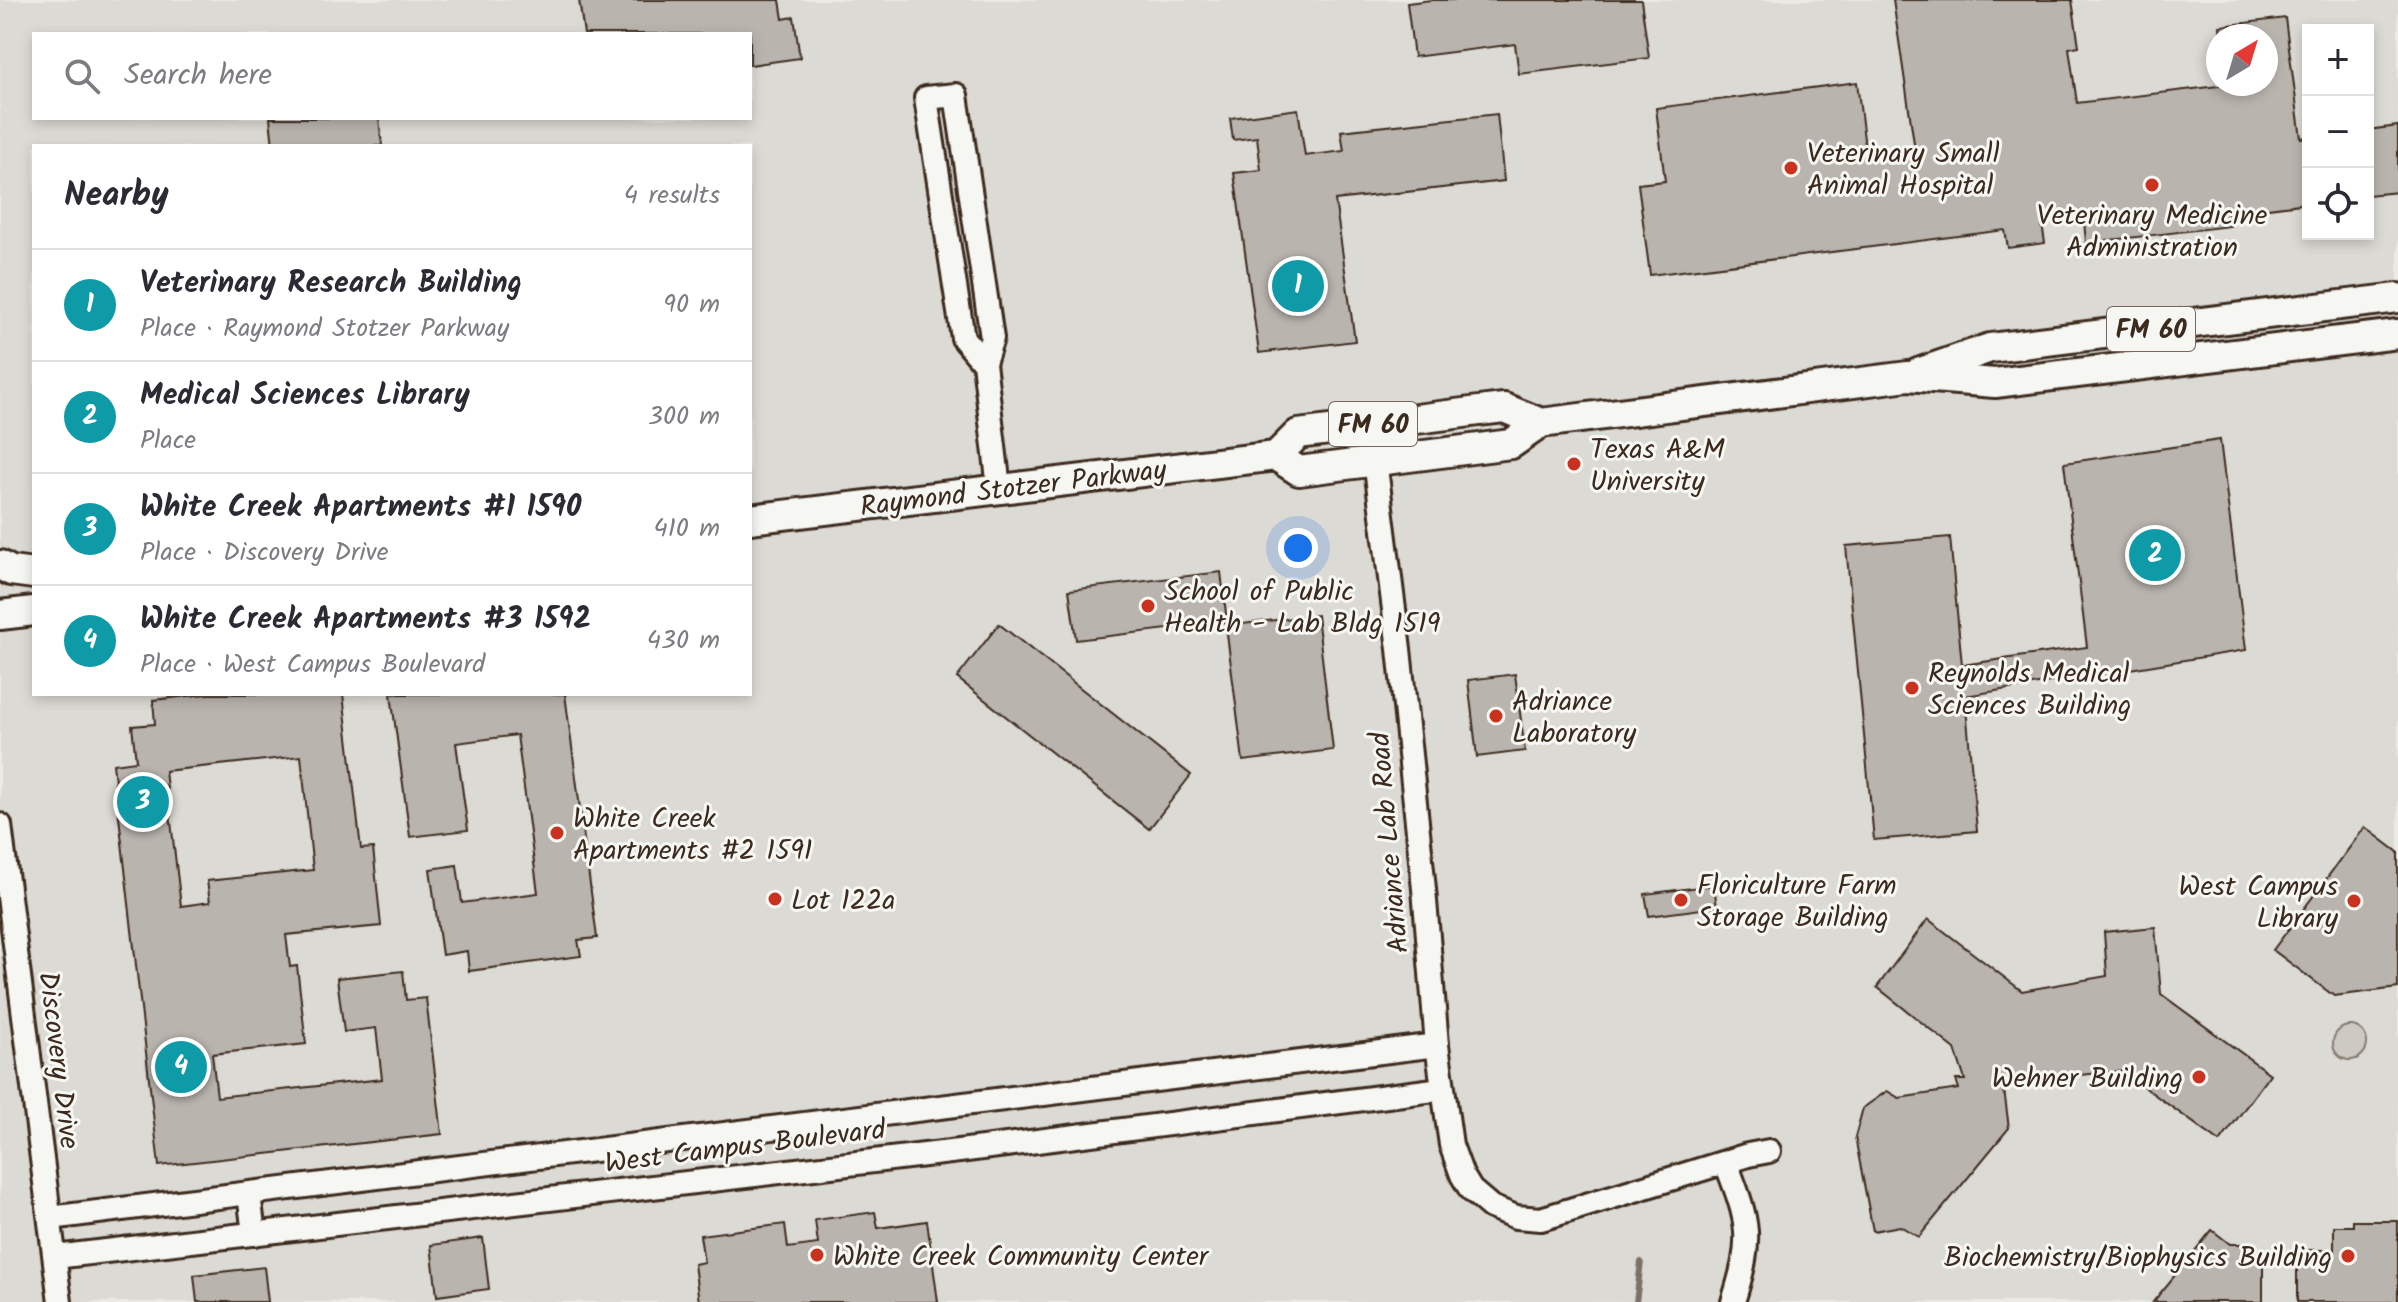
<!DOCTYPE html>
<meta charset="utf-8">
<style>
:root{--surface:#fff;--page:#f2f2f3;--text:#2b2b33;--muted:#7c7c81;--line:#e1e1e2;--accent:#db2777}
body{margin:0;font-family:Kalam,sans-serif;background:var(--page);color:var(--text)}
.controls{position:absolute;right:24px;top:24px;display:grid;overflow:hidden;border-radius:0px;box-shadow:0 4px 12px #0003}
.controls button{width:72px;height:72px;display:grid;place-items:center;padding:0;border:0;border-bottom:2px solid var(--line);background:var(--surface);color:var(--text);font:40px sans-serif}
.compass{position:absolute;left:2206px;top:24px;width:72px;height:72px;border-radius:50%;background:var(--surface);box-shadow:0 4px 12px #0003;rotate:38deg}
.you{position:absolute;left:1298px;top:548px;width:28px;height:28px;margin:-20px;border:6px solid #fff;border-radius:50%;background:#1a73e8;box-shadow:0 0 0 12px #1a73e833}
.badge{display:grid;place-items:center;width:52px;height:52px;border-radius:50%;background:var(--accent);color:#fff;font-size:26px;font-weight:700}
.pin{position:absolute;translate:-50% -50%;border:4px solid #fff;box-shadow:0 2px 8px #0006}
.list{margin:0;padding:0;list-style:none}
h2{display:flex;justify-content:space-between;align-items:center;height:104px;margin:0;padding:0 32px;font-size:34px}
h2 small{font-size:26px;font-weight:400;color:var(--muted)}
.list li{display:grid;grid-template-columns:52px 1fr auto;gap:24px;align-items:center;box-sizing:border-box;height:112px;padding:0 32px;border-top:2px solid var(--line)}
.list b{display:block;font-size:30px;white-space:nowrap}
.list p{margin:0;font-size:26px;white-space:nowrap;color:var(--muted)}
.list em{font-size:26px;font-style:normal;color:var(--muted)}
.icon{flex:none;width:44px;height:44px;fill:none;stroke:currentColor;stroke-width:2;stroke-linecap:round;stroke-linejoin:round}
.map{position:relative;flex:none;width:2398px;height:1302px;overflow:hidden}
.search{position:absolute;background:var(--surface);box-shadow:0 4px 12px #0003;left:32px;top:32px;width:720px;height:88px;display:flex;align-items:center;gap:20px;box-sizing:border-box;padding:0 28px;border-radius:0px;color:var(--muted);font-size:30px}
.panel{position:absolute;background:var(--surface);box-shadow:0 4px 12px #0003;left:32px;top:144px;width:720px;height:552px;border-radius:0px}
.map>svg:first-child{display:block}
.built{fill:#dcdad4;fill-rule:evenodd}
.green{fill:#cdcac4;stroke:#847a71;stroke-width:2}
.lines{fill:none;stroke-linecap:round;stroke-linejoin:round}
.stream{stroke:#7c7167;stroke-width:6}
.building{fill:#bab4ae;stroke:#3b2a1e;stroke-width:2;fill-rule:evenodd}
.minor-casing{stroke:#3b2a1e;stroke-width:28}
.major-casing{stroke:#3b2a1e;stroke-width:34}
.minor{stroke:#f6f6f2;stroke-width:22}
.major{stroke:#f6f6f2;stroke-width:28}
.poi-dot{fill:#c8321e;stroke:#f6f6f2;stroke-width:3}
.labels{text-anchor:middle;stroke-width:6;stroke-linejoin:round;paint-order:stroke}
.shield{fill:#f6f6f2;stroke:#73675e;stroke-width:2}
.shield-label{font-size:26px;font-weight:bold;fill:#3b2a1e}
.poi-label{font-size:28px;fill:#3b2a1e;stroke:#f6f6f2;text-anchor:start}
.street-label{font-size:28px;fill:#3b2a1e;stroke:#f6f6f2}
</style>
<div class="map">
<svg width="2398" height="1302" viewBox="0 0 2398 1302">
<rect width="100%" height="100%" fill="#ebeae5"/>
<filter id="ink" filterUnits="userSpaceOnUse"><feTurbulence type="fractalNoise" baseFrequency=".0125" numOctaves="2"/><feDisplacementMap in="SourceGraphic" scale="16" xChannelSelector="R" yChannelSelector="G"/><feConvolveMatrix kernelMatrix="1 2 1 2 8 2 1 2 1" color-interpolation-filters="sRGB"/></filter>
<g filter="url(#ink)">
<path class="built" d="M0,0h2398v1302h-2398zM2308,30h60v204h-60zM34,34h716v84h-716zM2218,36h48v48h-48zM34,146h716v548h-716z"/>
<circle class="green" cx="2350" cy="1043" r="17"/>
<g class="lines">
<path class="stream" d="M1636,1302l5,-40"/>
</g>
<g class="building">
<path d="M579,0h201l3,19 11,-2 6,41 -50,7v-31h-166z"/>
<path d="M1431,0h210l8,58 -130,16 -4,-30 -101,13 -7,-54z"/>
<path d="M1893,0h179l7,46 -10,2 8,55 158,-19h31v-48h-45l-1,-10 65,-8 16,120 7,-1v66l-80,10 2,13 -144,17 -3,-32 -42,6 4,26 -37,5 -3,-18 -355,45 -12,-91 27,-3 -9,-73 201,-26 9,74 49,-6z"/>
<path d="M1298,109l7,47 39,-5 -3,-20 156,-17 7,67 -169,19 20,141 -96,12 -25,-180 27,-3 -4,-33 -24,3 -3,-22z"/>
<path d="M270,118h109l3,28h-109z"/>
<path d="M2398,126v66l-30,3v-65z"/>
<path d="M2220,440l26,210 -281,46 12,135 -103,9 -28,-294 104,-9 12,128 125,-18 -23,-184z"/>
<path d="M1221,572l6,50 -151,18 -7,-50z"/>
<path d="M1317,615l16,135 -90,11 -17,-135z"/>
<path d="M999,624l192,151 -42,54 -192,-151z"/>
<path d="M1515,674l10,77 -48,6 -9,-77z"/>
<path d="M207,694h136l18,155 12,-1 8,78 -95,9 4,32 7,-1 9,78 -94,10 5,43 165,-18 -6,-51 -32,4 -7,-54 66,-7 3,29 20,-2 16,136 -283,32 -46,-402 23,-3 -4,-35 23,-2 -2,-24zM301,756l12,114 -106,11 3,21 -29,4 -16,-135z"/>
<path d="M391,694h174l32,244 -19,2 3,16 -112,15 -2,-20 -25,4 -12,-86 27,-4 5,38 76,-10 -21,-158 -61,8 12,87 -58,7z"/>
<path d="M2365,827l33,25v136l-64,8 -61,-46z"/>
<path d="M1714,885l3,22 -68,9 -4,-22z"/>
<path d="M1928,919l94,72 85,-15 -3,-44 51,-5 6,67 109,80 -50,68 -98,-71 -119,11 6,46 -90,109 -19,-11 -27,5 -18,-94 8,-29 24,-17 12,7 60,-9 -3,-9h9l-10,-31 -78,-62z"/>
<path d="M875,1212l3,16 49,-7 11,81h-239l-5,-38 10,-2 -4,-27 85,-11 3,24 30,-4 -3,-24z"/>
<path d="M2353,1221h45v81h-101v-52h37v-24h19z"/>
<path d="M2212,1230l18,14h19v6h14v52h-110z"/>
<path d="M483,1238l6,51 -52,7 -6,-51z"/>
<path d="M264,1267l4,35h-71l-3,-27z"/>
</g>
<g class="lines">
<defs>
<g id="minor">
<path d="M984,363l-21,-25 -37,-240 30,-3 36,243 -8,25 15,125"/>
<path d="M1375,460l24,189 25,240 13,156 14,100 11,30 9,15 20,17 25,10 25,2 207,-64 21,-4"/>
<path d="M0,825l60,477"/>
<path d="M1726,1163c24,62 27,75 7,139"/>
<path d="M249,1194l5,40"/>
<path d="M50,1218l1387,-173"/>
<path d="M55,1257l904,-106 483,-62"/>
</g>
<g id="major">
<path d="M1918,373l72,-25 408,-50"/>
<path d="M1276,456l23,15 212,-27 30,-21 367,-47 87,7 403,-49"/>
<path d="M750,519l526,-63 22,-22 181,-23 25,-3 37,15"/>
<path d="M0,565l11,6 23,3"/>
<path d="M0,615l34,-4"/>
</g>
</defs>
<use href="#minor" class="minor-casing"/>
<use href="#major" class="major-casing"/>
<use href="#minor" class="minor"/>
<use href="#major" class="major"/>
</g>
</g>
<g class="poi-dot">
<circle cx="1791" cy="168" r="8"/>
<circle cx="2152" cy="185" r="8"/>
<circle cx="1574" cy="464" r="8"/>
<circle cx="1148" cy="606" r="8"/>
<circle cx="1912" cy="688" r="8"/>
<circle cx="1496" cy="716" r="8"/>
<circle cx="557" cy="833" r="8"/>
<circle cx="775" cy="899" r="8"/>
<circle cx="1681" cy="900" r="8"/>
<circle cx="2354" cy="901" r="8"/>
<circle cx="2199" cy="1077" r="8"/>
<circle cx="817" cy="1255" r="8"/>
<circle cx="2348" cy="1256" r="8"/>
</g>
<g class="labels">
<g class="shield">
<rect x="2107" y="307" width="88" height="44" rx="6"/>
<rect x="1329" y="402" width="88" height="44" rx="6"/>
</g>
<g class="shield-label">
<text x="2151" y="338">FM 60</text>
<text x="1373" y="433">FM 60</text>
</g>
<g class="poi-label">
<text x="1807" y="162">Veterinary Small<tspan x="1807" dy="32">Animal Hospital</tspan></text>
<text x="2152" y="224" text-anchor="middle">Veterinary Medicine<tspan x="2152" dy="32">Administration</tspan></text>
<text x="1590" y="458">Texas A&amp;M<tspan x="1590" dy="32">University</tspan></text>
<text x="1164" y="600">School of Public<tspan x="1164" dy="32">Health - Lab Bldg 1519</tspan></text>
<text x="1928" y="682">Reynolds Medical<tspan x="1928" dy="32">Sciences Building</tspan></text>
<text x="1512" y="710">Adriance<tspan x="1512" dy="32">Laboratory</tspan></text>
<text x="573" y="827">White Creek<tspan x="573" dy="32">Apartments #2 1591</tspan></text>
<text x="1697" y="894">Floriculture Farm<tspan x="1697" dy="32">Storage Building</tspan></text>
<text x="2338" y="895" text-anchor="end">West Campus<tspan x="2338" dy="32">Library</tspan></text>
<text x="791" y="909">Lot 122a</text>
<text x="2183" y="1087" text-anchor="end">Wehner Building</text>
<text x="833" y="1265">White Creek Community Center</text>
<text x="2332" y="1266" text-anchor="end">Biochemistry/Biophysics Building</text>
</g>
<g class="street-label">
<text transform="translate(1013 487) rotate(-7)" y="10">Raymond Stotzer Parkway</text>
<text transform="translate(1388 843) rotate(-95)" y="10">Adriance Lab Road</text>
<text transform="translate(60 1060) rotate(83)" y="10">Discovery Drive</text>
<text transform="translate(745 1145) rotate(-7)" y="10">West Campus Boulevard</text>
</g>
</g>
</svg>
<div class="controls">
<button>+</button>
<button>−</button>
<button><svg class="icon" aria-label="locate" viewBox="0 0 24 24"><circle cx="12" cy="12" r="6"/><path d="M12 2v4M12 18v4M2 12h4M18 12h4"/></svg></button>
</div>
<svg class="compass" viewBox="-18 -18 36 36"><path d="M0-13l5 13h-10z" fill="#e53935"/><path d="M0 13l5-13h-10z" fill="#7c7c81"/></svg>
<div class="you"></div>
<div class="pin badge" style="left:1298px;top:286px;background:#0f9aa8">1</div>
<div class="pin badge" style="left:2155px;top:555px;background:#0f9aa8">2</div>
<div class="pin badge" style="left:143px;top:802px;background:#0f9aa8">3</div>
<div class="pin badge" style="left:181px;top:1067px;background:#0f9aa8">4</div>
<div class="search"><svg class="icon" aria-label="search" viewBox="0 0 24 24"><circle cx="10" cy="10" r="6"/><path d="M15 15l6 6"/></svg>Search here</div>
<section class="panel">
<h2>Nearby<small>4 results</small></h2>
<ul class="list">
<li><span class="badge" style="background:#0f9aa8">1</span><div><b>Veterinary Research Building</b><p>Place · Raymond Stotzer Parkway</p></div><em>90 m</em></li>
<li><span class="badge" style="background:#0f9aa8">2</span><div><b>Medical Sciences Library</b><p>Place</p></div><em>300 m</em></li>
<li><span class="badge" style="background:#0f9aa8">3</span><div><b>White Creek Apartments #1 1590</b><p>Place · Discovery Drive</p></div><em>410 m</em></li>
<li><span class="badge" style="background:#0f9aa8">4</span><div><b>White Creek Apartments #3 1592</b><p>Place · West Campus Boulevard</p></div><em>430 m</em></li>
</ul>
</section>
</div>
